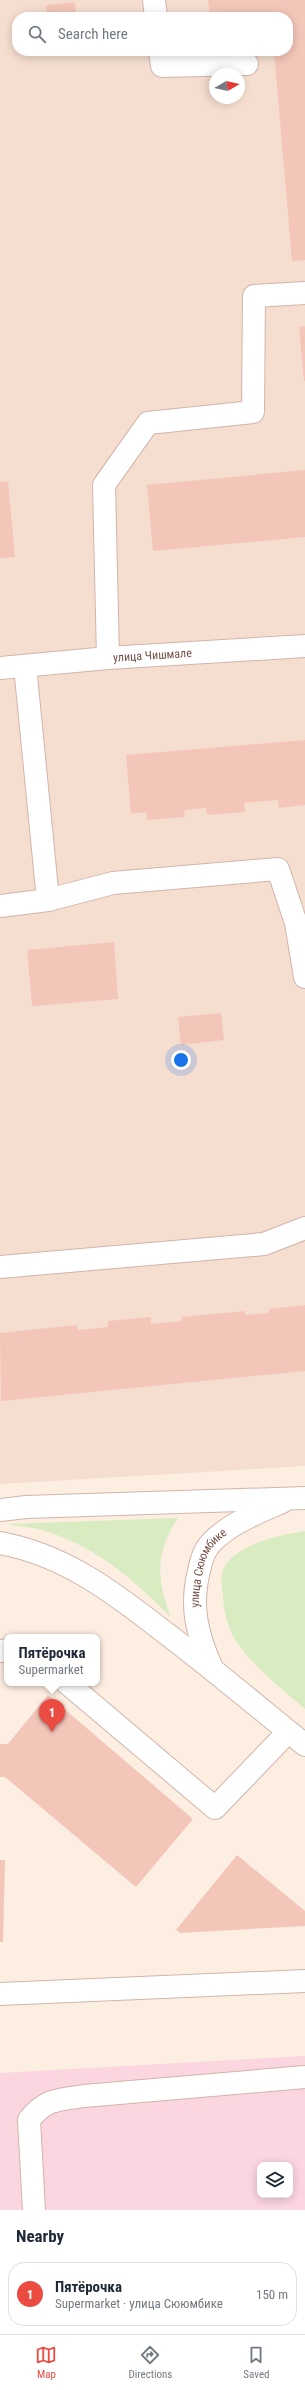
<!DOCTYPE html>
<meta charset="utf-8">
<style>
:root{--surface:#fff;--page:#f6f6f7;--text:#1f2937;--muted:#747a83;--line:#e0e1e3;--accent:#ec4b42}
body{margin:0;font-family:"Roboto Condensed",sans-serif;background:var(--page);color:var(--text)}
.controls{position:absolute;right:12px;bottom:12px;display:grid;overflow:hidden;border-radius:8px;box-shadow:0 2px 10px #0003}
.controls button{width:36px;height:36px;display:grid;place-items:center;padding:0;border:0;border-bottom:1px solid var(--line);background:var(--surface);color:var(--text);font:20px sans-serif}
.compass{position:absolute;left:209px;top:68px;width:36px;height:36px;border-radius:50%;background:var(--surface);box-shadow:0 2px 10px #0003;rotate:81deg}
.you{position:absolute;left:181px;top:1060px;width:14px;height:14px;margin:-10px;border:3px solid #fff;border-radius:50%;background:#1a73e8;box-shadow:0 0 0 6px #1a73e833}
.badge{display:grid;place-items:center;width:26px;height:26px;border-radius:50%;background:var(--accent);color:#fff;font-size:13px;font-weight:700}
.pin{position:absolute;translate:-50% -33px;filter:drop-shadow(0 1px 2px #0008)}
.pin::after{content:'';position:absolute;top:21px;width:14px;height:12px;background:inherit;clip-path:polygon(0 0,100% 0,50% 100%)}
.popup{position:absolute;left:4px;top:1634px;width:96px;height:52px;box-sizing:border-box;display:grid;place-content:center;border-radius:8px;background:var(--surface);filter:drop-shadow(0 1px 3px #0005);font-size:13px;white-space:nowrap;color:var(--muted)}
.popup b{font-size:15px;color:var(--text)}
.popup::after{content:'';position:absolute;left:50%;top:100%;margin-left:-8px;border:8px solid transparent;border-top-color:var(--surface)}
.list{margin:0;padding:0;list-style:none}
h2{display:flex;justify-content:space-between;align-items:center;height:52px;margin:0;padding:0 16px;font-size:17px}
h2 small{font-size:13px;font-weight:400;color:var(--muted)}
.list li{display:grid;grid-template-columns:26px 1fr auto;gap:12px;align-items:center;box-sizing:border-box;height:64px;margin:0 8px 8px;padding:0 8px;border:1px solid var(--line);border-radius:16px}
.list b{display:block;font-size:15px;white-space:nowrap}
.list p{margin:0;font-size:13px;white-space:nowrap;color:var(--muted)}
.list em{font-size:13px;font-style:normal;color:var(--muted)}
.icon{flex:none;width:22px;height:22px;fill:none;stroke:currentColor;stroke-width:2;stroke-linecap:round;stroke-linejoin:round}
.map{position:relative;flex:none;width:305px;height:2210px;overflow:hidden}
.search{position:absolute;background:var(--surface);box-shadow:0 2px 10px #0003;left:12px;right:12px;top:12px;height:44px;display:flex;align-items:center;gap:10px;box-sizing:border-box;padding:0 14px;border-radius:16px;color:var(--muted);font-size:15px}
.sheet{height:124px;background:var(--surface)}
nav{display:flex;justify-content:space-around;align-items:center;box-sizing:border-box;height:56px;border-top:1px solid var(--line);background:var(--surface);font-size:11px;color:var(--muted)}
nav a{display:grid;justify-items:center;gap:2px}
nav .on{color:var(--accent)}
.map>svg:first-child{display:block}
.residential{fill:#f5ded0;fill-rule:evenodd}
.medical{fill:#fbd5e0;fill-rule:evenodd}
.green{fill:#d9ebc0}
.building{fill:#f3c6b9}
.lines{fill:none;stroke-linecap:round;stroke-linejoin:round}
.minor-casing{stroke:#d1b5ab;stroke-width:24}
.minor{stroke:#fff;stroke-width:22}
.labels{text-anchor:middle;stroke-width:4;stroke-linejoin:round;paint-order:stroke}
.street-label{font-size:12px;fill:#765048;stroke:#fff3e9}
</style>
<div class="map">
<svg width="305" height="2210" viewBox="0 0 305 2210">
<rect width="100%" height="100%" fill="#fdeee2"/>
<path class="residential" d="M0,0h305v1466l-305,18zM17,17h271v34h-271zM215,74h24v24h-24z"/>
<path class="medical" d="M305,2056v154h-305v-137zM260,2165h30v30h-30z"/>
<g class="green">
<path d="M178,1518c-23,35 -22,61 -7,99 -38,-37 -71,-68 -123,-85 -13,-5 -29,-5 -42,-8z"/>
<path d="M305,1531v178c-24,-21 -51,-41 -69,-68 -8,-13 -12,-29 -13,-43 0,-7 -3,-18 -1,-25 7,-27 59,-39 83,-42z"/>
</g>
<g class="building">
<path d="M208,0h97v260l-13,1 -18,-210h14v-34h-78z"/>
<path d="M75,2l1,15h-29l-1,-12z"/>
<path d="M305,326v55h-1l-5,-54z"/>
<path d="M305,470v67l-152,14 -6,-66z"/>
<path d="M8,481l7,76 -15,1v-76z"/>
<path d="M305,740v65l-26,3 -1,-8 -34,3 1,9 -38,3 -1,-7 -22,2 1,7 -38,3 -1,-8 -15,2 -5,-59z"/>
<path d="M114,942l4,57 -86,7 -5,-56z"/>
<path d="M221,1013l3,27 -43,5 -3,-28z"/>
<path d="M305,1305v66l-304,30 -1,-68 77,-8 1,5 30,-3v-6l43,-4v7l31,-3v-4l63,-6v4l24,-2v-4z"/>
<path d="M48,1695l145,124 -57,68 -131,-110h-5v-33h8z"/>
<path d="M237,1855l68,56v15l-125,7 -4,-3z"/>
<path d="M0,1860h5l-2,82h-3z"/>
</g>
<g class="lines">
<defs>
<g id="minor">
<path d="M154,0l2,17"/>
<path d="M160,51l2,15 85,-2"/>
<path d="M108,658l-4,-173 44,-62 105,-11 1,-116 51,-3"/>
<path d="M25,666l23,234 65,-17 165,-14 18,54 9,54"/>
<path id="s1" d="M0,668l108,-10 197,-12"/>
<path d="M0,906l48,-6"/>
<path d="M0,1267l264,-23 41,-16"/>
<path d="M0,1510l26,-3 279,-9"/>
<path d="M0,1543c63,11 113,49 163,88 49,37 95,76 142,114"/>
<path d="M0,1651l7,-1"/>
<path id="s2" d="M211,1666c-14,-32 -21,-60 -12,-95 2,-11 5,-22 14,-30 18,-18 46,-29 69,-39"/>
<path d="M67,1683l148,125 73,-76"/>
<path d="M0,1994l305,-13"/>
<path d="M34,2210l-5,-90c17,-22 30,-20 55,-24l221,-19"/>
</g>
</defs>
<use href="#minor" class="minor-casing"/>
<use href="#minor" class="minor"/>
</g>
<g class="labels">
<g class="street-label">
<text dy="4" stroke="none"><textPath href="#s1" startOffset="153">улица Чишмале</textPath></text>
<text dy="4" stroke="none"><textPath href="#s2" startOffset="104">улица Сююмбике</textPath></text>
</g>
</g>
</svg>
<div class="controls">
<button><svg class="icon" aria-label="layers" viewBox="0 0 24 24"><path d="M12 4l9 5-9 5-9-5zM3 14l9 5 9-5"/></svg></button>
</div>
<svg class="compass" viewBox="-18 -18 36 36"><path d="M0-13l5 13h-10z" fill="#e53935"/><path d="M0 13l5-13h-10z" fill="#747a83"/></svg>
<div class="you"></div>
<div class="pin badge" style="left:52px;top:1732px">1</div>
<div class="popup"><b>Пятёрочка</b>Supermarket</div>
<div class="search"><svg class="icon" aria-label="search" viewBox="0 0 24 24"><circle cx="10" cy="10" r="6"/><path d="M15 15l6 6"/></svg>Search here</div>
</div>
<section class="sheet">
<h2>Nearby<small></small></h2>
<ul class="list">
<li><span class="badge">1</span><div><b>Пятёрочка</b><p>Supermarket · улица Сююмбике</p></div><em>150 m</em></li>
</ul>
</section>
<nav>
<a class="on"><svg class="icon" aria-label="map" viewBox="0 0 24 24"><path d="M3 6l6-2 6 2 6-2v14l-6 2-6-2-6 2zM9 4v14M15 6v14"/></svg>Map</a>
<a><svg class="icon" aria-label="directions" viewBox="0 0 24 24"><path d="M12 3l9 9-9 9-9-9zM9 14v-3h6M13 9l2 2-2 2"/></svg>Directions</a>
<a><svg class="icon" aria-label="saved" viewBox="0 0 24 24"><path d="M7 4h10v16l-5-4-5 4z"/></svg>Saved</a>
</nav>
